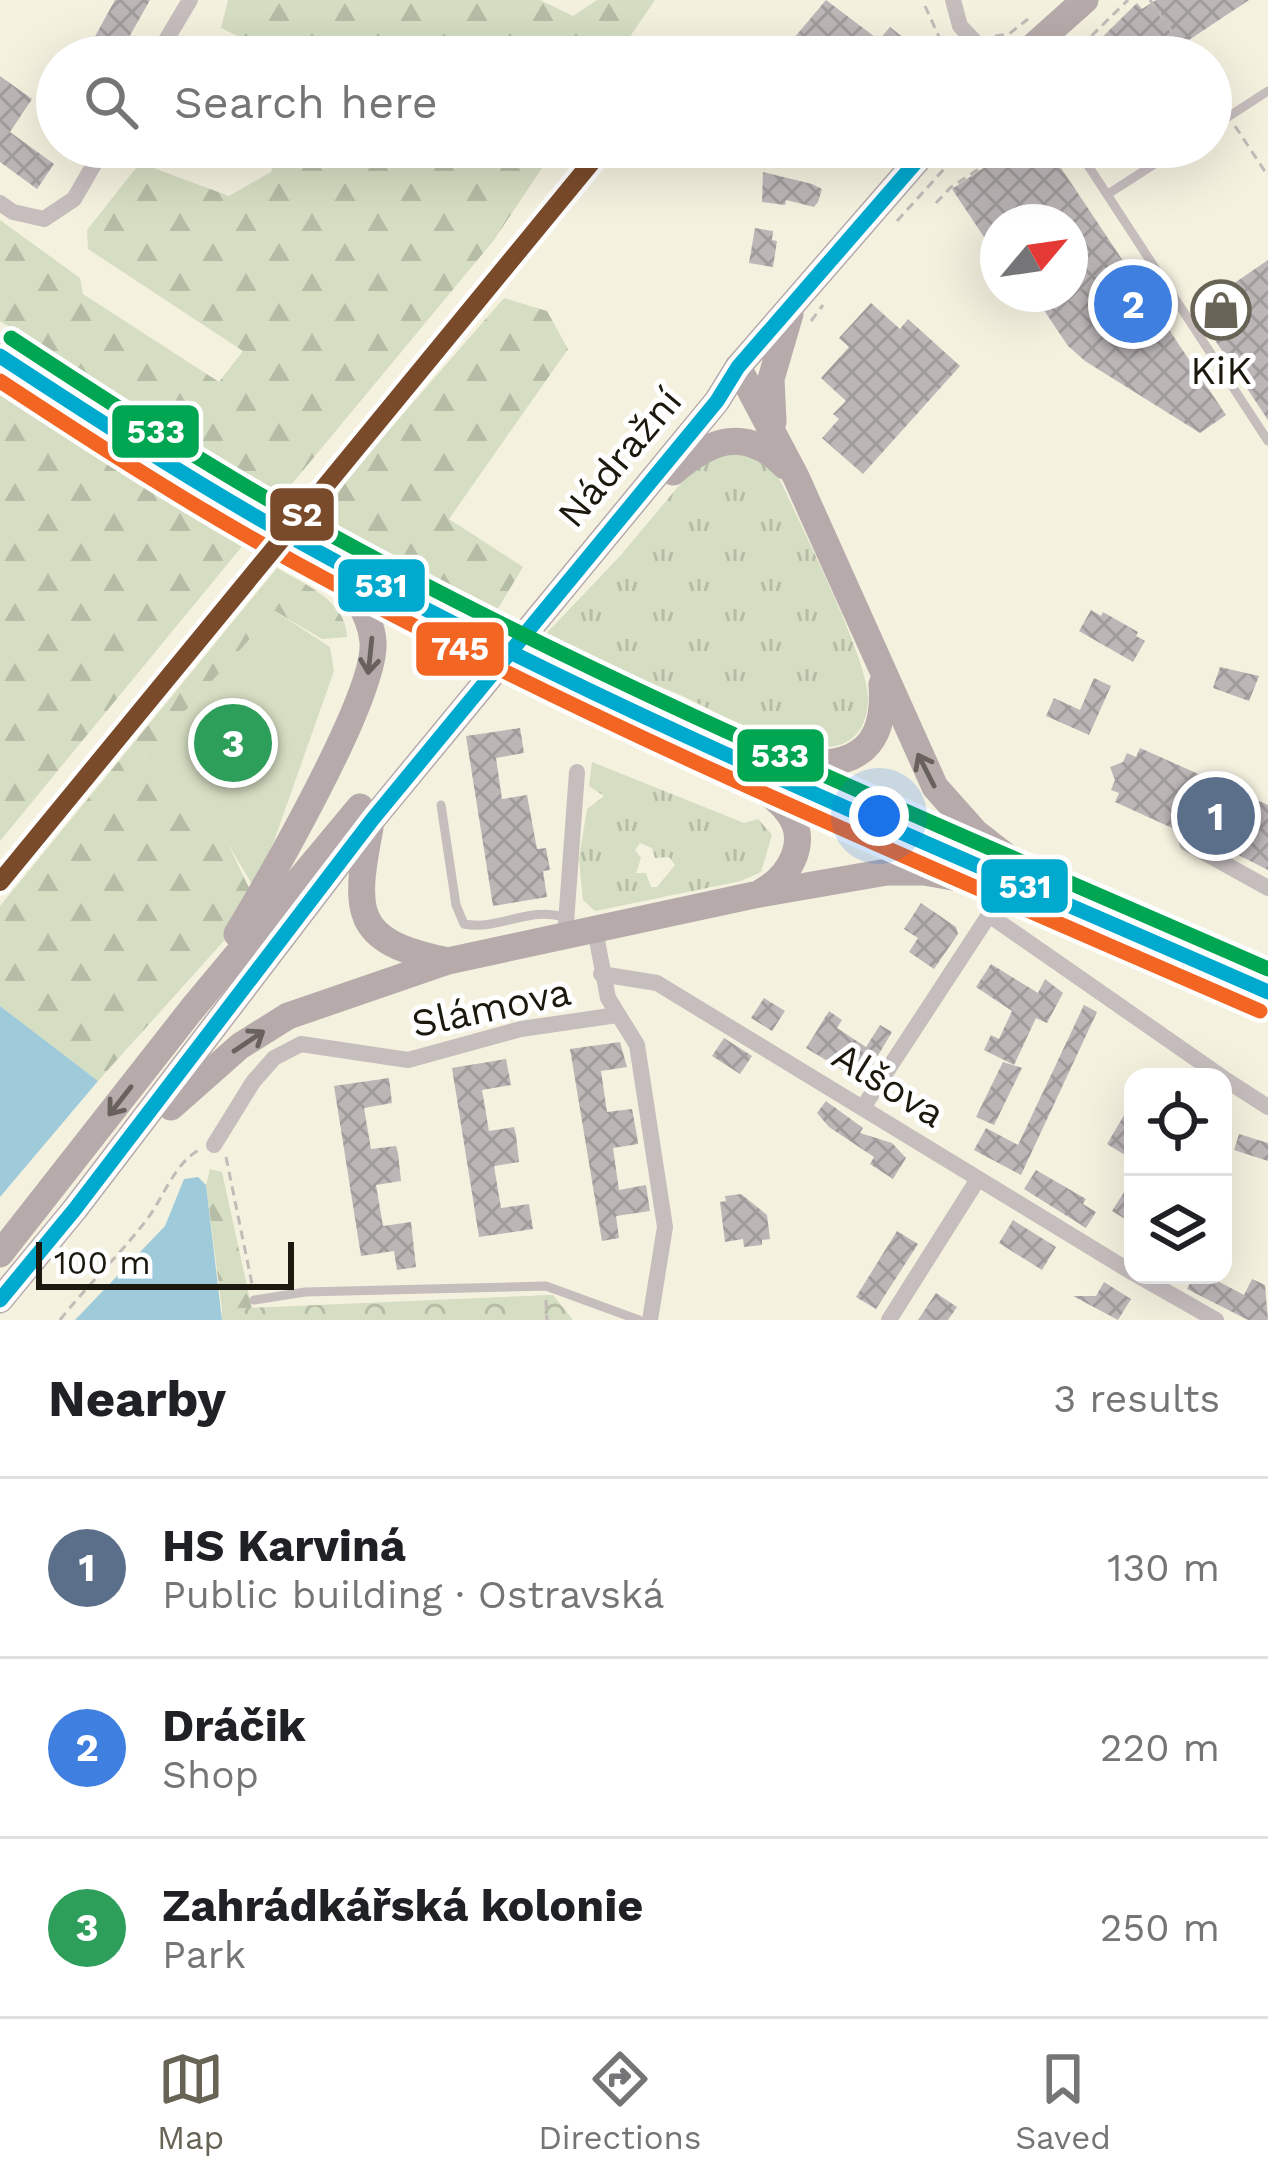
<!DOCTYPE html>
<meta charset="utf-8">
<style>
:root{--surface:#fff;--page:#f2f2f2;--text:#202124;--muted:#757577;--line:#e0e0e0;--accent:#676456}
body{margin:0;font-family:"Work Sans",sans-serif;background:var(--page);color:var(--text)}
.controls{position:absolute;right:36px;bottom:36px;display:grid;overflow:hidden;border-radius:24px;box-shadow:0 12px 48px #0002}
.controls button{width:108px;height:108px;display:grid;place-items:center;padding:0;border:0;border-bottom:3px solid var(--line);background:var(--surface);color:var(--text);font:60px sans-serif}
.compass{position:absolute;left:980px;top:204px;width:108px;height:108px;border-radius:50%;background:var(--surface);box-shadow:0 12px 48px #0002;rotate:61deg}
.scale{position:absolute;left:36px;bottom:30px;width:258px;box-sizing:border-box;padding-left:12px;border:6px solid #1b180d;border-top:0;font-size:33px;line-height:42px;white-space:nowrap;color:#1b180d;-webkit-text-stroke:9px #fff;paint-order:stroke}
.you{position:absolute;left:879px;top:816px;width:42px;height:42px;margin:-30px;border:9px solid #fff;border-radius:50%;background:#1a73e8;box-shadow:0 0 0 18px #1a73e833}
.badge{display:grid;place-items:center;width:78px;height:78px;border-radius:50%;background:var(--accent);color:#fff;font-size:39px;font-weight:700}
.pin{position:absolute;translate:-50% -50%;border:6px solid #fff;box-shadow:0 3px 12px #0006}
.list{margin:0;padding:0;list-style:none}
h2{display:flex;justify-content:space-between;align-items:center;height:156px;margin:0;padding:0 48px;font-size:51px}
h2 small{font-size:39px;font-weight:400;color:var(--muted)}
.list li{display:grid;grid-template-columns:78px 1fr auto;gap:36px;align-items:center;box-sizing:border-box;height:180px;padding:0 48px;border-top:3px solid var(--line)}
.list b{display:block;font-size:45px;white-space:nowrap}
.list p{margin:0;font-size:39px;white-space:nowrap;color:var(--muted)}
.list em{font-size:39px;font-style:normal;color:var(--muted)}
.icon{flex:none;width:66px;height:66px;fill:none;stroke:currentColor;stroke-width:2;stroke-linecap:round;stroke-linejoin:round}
.map{position:relative;flex:none;width:1268px;height:1320px;overflow:hidden}
.search{position:absolute;background:var(--surface);box-shadow:0 12px 48px #0002;left:36px;right:36px;top:36px;height:132px;display:flex;align-items:center;gap:30px;box-sizing:border-box;padding:0 42px;border-radius:66px;color:var(--muted);font-size:45px}
.sheet{height:696px;background:var(--surface)}
nav{display:flex;justify-content:space-around;align-items:center;box-sizing:border-box;height:168px;border-top:3px solid var(--line);background:var(--surface);font-size:33px;color:var(--muted)}
nav a{display:grid;justify-items:center;gap:6px}
nav .on{color:var(--accent)}
.map>svg:first-child{display:block}
.grass{fill:url(#grass-tufts);fill-rule:evenodd}
.forest{fill:url(#forest-firs)}
.park{fill:url(#park-crowns)}
.garden{fill:#d5ddc2}
.water{fill:#9ecada}
.building{fill:url(#building-cross-hatch)}
.lines{fill:none;stroke-linecap:round;stroke-linejoin:round}
.path{stroke:#c2bbb7;stroke-width:3;stroke-dasharray:9 6;stroke-linecap:butt}
.lane{stroke:#c6bdbd;stroke-width:9}
.street{stroke:#c6bdbd;stroke-width:16}
.primary{stroke:#b6aaab;stroke-width:27}
.primary-bridge{stroke:#b6aaab;stroke-width:27}
.bus-1-casing{stroke:#fff;stroke-width:24}
.bus-2-casing{stroke:#fff;stroke-width:24}
.bus-3-casing{stroke:#fff;stroke-width:24}
.bus-1{stroke:#00a9ce;stroke-width:15}
.bus-2{stroke:#f26522;stroke-width:15}
.bus-3{stroke:#00a651;stroke-width:15}
.rail-1-casing{stroke:#fff;stroke-width:27}
.rail-1{stroke:#7a4b2a;stroke-width:18}
.oneway{stroke:#68615c}
.labels{text-anchor:middle;stroke-width:10;stroke-linejoin:round;paint-order:stroke}
.poi-label{font-size:39px;fill:#1b180d;stroke:#fff}
.street-label{font-size:39px;fill:#1b180d;stroke:#fff}
.line-badge{stroke:#fff;stroke-width:4.5}
.badge-label{font-size:33px;text-anchor:middle;font-weight:bold;fill:#fff}
</style>
<div class="map">
<svg width="1268" height="1320" viewBox="0 0 1268 1320">
<defs>
<pattern id="grass-tufts" width="24" height="20" patternUnits="userSpaceOnUse" patternTransform="scale(3)"><rect width="24" height="20" fill="#d5ddc2"/><path d="M3 7l-1-3M5 7V3M7 7l1-3M15 17l-1-3M17 17v-4M19 17l1-3" fill="none" stroke="#b6bda6"/></pattern>
<pattern id="forest-firs" width="22" height="20" patternUnits="userSpaceOnUse" patternTransform="scale(3)"><rect width="22" height="20" fill="#d5ddc2"/><path d="M5 1l3.5 6h-7zM16 11l3.5 6h-7z" fill="#b6bda6"/></pattern>
<pattern id="park-crowns" width="20" height="18" patternUnits="userSpaceOnUse" patternTransform="scale(3)"><rect width="20" height="18" fill="#d5ddc2"/><path d="M2 6a3 3 0 1 1 6 0M12 15a3 3 0 1 1 6 0" fill="none" stroke="#b6bda6"/></pattern>
<pattern id="building-cross-hatch" width="8" height="8" patternUnits="userSpaceOnUse" patternTransform="scale(3)"><rect width="8" height="8" fill="#bcb6b7"/><path d="M0 0l8 8M0 8l8-8" fill="none" stroke="#a19c9c"/></pattern>
</defs>
<rect width="100%" height="100%" fill="#f5f1df"/>
<g class="grass">
<path d="M744,452l31,20 8,14c19,43 86,174 85,213 -4,102 -148,13 -190,-5 -46,-19 -93,-32 -136,-56l79,-83 71,-85 33,-17z"/>
<path d="M592,762l152,61 14,-4 14,16 -11,37 -20,9 -146,30 -12,-11 -4,-41 8,-50 17,-13 -15,-10zM640,843l12,5 3,10 14,-1 6,8 -18,22h-6l-5,-14h-10l5,-15 -6,-8z"/>
</g>
<g class="forest">
<path d="M228,0h312l33,16 24,-16h58l-39,57h-335l-60,-29z"/>
<path d="M279,147h277l-62,93 -213,257 -281,-176v-101l80,58 3,16 136,88 24,-31 -155,-102 -1,-19 53,-67 89,33 42,-24z"/>
<path d="M504,298l43,13 21,38 -119,170 74,48 -26,43 -181,-96z"/>
<path d="M0,383l248,156 -248,302z"/>
<path d="M277,568c28,17 69,32 70,69l-25,2 -47,-28 -131,146 84,87 22,46 -20,44 -132,147 -98,-75v-100z"/>
<path d="M210,1169l12,3 30,137 301,-14 -2,25h-297l-3,-11h-29l-16,-124z"/>
</g>
<path class="park" d="M553,1295l20,25h-351v-11z"/>
<path class="garden" d="M275,611l55,36 4,24 -60,170 -21,45 -25,-42 -84,-87z"/>
<g class="water">
<path d="M0,1006l98,75 -98,116z"/>
<path d="M198,1177l8,8 16,135h-147l90,-94 19,-47z"/>
</g>
<g class="building">
<path d="M115,0h35l-31,55 -26,-15z"/>
<path d="M826,0l53,40 11,-13 25,20 -9,10h-29l-27,-21 -17,21h-55z"/>
<path d="M1156,0h93l-66,44 -3,-5 -28,18h-70l55,-54 5,6z"/>
<path d="M0,76l32,23 -22,33 44,32 -17,25 -37,-27z"/>
<path d="M1015,147h32l179,268 -26,18 -115,-72 -17,-15 -35,-52h37v-72h-72v36l-46,-69z"/>
<path d="M763,172l49,12 10,5 -4,13 -4,5 -28,-7 -1,5 -23,-3z"/>
<path d="M755,228l18,3 -1,9 5,1 -4,26 -24,-4z"/>
<path d="M1268,260v160l-73,-110z"/>
<path d="M871,303l29,26 8,-10 52,47 -97,108 -41,-36 17,-19 -6,-5 13,-13 -25,-23 28,-31 -10,-9z"/>
<path d="M1091,610l10,6 2,-4 35,20 -2,4 9,5 -12,21 -54,-31z"/>
<path d="M1220,667l39,9 -10,25 -36,-13z"/>
<path d="M1094,678l17,8 -22,49 -43,-19 8,-18 26,12z"/>
<path d="M520,728l4,25 -28,5 6,41 25,-4 10,54 9,-1 4,22 -7,1 4,26 -54,9 -27,-170z"/>
<path d="M1140,748l128,57v65l-75,-38h-12l-66,-30 4,-9 -8,-3 4,-10 -5,-13 13,-5 4,-9 9,4z"/>
<path d="M921,903l35,24 2,7 -24,35 -25,-17 9,-14 -14,-9z"/>
<path d="M991,964l47,29 7,-14 18,14 -16,30 -11,-5 -22,47 -30,-15 7,-15 8,4 13,-28 -36,-24z"/>
<path d="M764,998l21,13 -13,20 -21,-13z"/>
<path d="M1084,1005l13,7 -76,163 -47,-25 12,-22 32,17z"/>
<path d="M829,1011l13,9 -5,8 29,19 14,-22 12,7 -30,50 -56,-34z"/>
<path d="M724,1038l28,18 -12,18 -28,-18z"/>
<path d="M620,1042l7,25 -26,4 6,41 25,-3 5,27 1,8 -25,4 6,42 27,-5 4,26 -34,5 3,22 -17,3 -32,-192z"/>
<path d="M506,1059l5,26 -29,5 7,41 25,-4 2,8 3,27 -25,4 7,42 28,-4 4,25 -54,8 -27,-169z"/>
<path d="M1003,1062l19,6 -28,57 -18,-8z"/>
<path d="M389,1078l3,25 -28,5 7,41 25,-3 2,7 3,28 -25,4 7,41 28,-4 5,45 -19,3 -3,-19 -33,5 -27,-170z"/>
<path d="M1133,1100v60l-26,-16z"/>
<path d="M826,1101l37,27 -3,5 32,10 14,15 -13,21 -23,-15 4,-7 -45,-30 -12,-14z"/>
<path d="M1239,1134l29,9v18l-34,-11z"/>
<path d="M1036,1170l50,29 -3,5 13,8 -10,16 -62,-39z"/>
<path d="M1133,1178v46l-21,-13z"/>
<path d="M741,1194l26,21 3,24 -8,1v5l-18,2 -1,-8 -18,3 -5,-40 6,-1 -1,-5z"/>
<path d="M1013,1220l43,27 -14,23 -43,-27z"/>
<path d="M897,1231l21,13 -42,65 -20,-12z"/>
<path d="M1194,1275h22l-2,4 30,16 8,-16 13,6 3,35h-20l-61,-31z"/>
<path d="M1104,1282l27,17 -13,21 -45,-24h23z"/>
<path d="M936,1293l21,14 -9,13h-30z"/>
</g>
<g class="lines">
<g class="path">
<path d="M1150,0l39,57"/>
<path d="M925,6l21,46 12,-5"/>
<path d="M995,36l14,-2 19,-15"/>
<path d="M1070,57l58,-57"/>
<path d="M1211,90l9,13"/>
<path d="M1235,126l33,50"/>
<path d="M936,203l14,-15 62,-41"/>
<path d="M897,221l67,-74"/>
<path d="M811,321l12,-16"/>
<path d="M1052,862l120,61"/>
<path d="M1202,937l29,6 37,18"/>
<path d="M226,1157l27,132"/>
<path d="M546,1300l1,20"/>
<path d="M60,1320c28,-36 61,-66 88,-102 16,-22 27,-55 51,-68"/>
</g>
<g class="lane">
<path d="M1211,128l57,-37"/>
<path d="M1076,147l192,294"/>
<path d="M1108,194l73,-47"/>
<path d="M441,805l15,100 8,19c34,7 65,-18 100,-7"/>
<path d="M254,1300l51,-8 241,-6 93,34"/>
</g>
<g class="street">
<path d="M953,0l7,26 30,31"/>
<path d="M156,57l34,-57"/>
<path d="M0,203l13,9 31,7 30,-20 30,-52"/>
<path d="M1187,843l81,45"/>
<path d="M595,930l13,68 29,47 28,182 -15,93"/>
<path d="M565,936l12,-164"/>
<path d="M601,974l56,9 476,290"/>
<path d="M1223,1078l45,29"/>
<path d="M864,1106l125,-191 233,162"/>
<path d="M214,1145l39,-63 21,-24 27,-14 107,16 113,-31 96,-14"/>
<path d="M1137,1275l79,45"/>
<path d="M889,1320l89,-141"/>
</g>
<g class="primary">
<path d="M1021,57l64,-57"/>
<path d="M0,356c143,100 298,185 452,267"/>
<path d="M738,367l58,110 139,310 41,46 58,45"/>
<path d="M773,422l-2,-43 19,-65"/>
<path d="M673,472c38,-33 73,-46 112,-6"/>
<path d="M549,672l719,320"/>
<path d="M767,763c65,4 121,6 115,-79"/>
<path d="M734,768c17,13 40,26 53,43 24,29 3,65 -24,80"/>
<path d="M370,828c-16,83 -18,113 74,132"/>
<path d="M237,934c31,-52 140,-239 136,-292 -2,-30 -26,-59 -44,-80"/>
<path d="M171,1107l69,-61 48,-30 160,-55 306,-66 133,-23h37l114,20"/>
<path d="M0,1254l192,-245 168,-202"/>
<path d="M0,1300l75,-91 297,-389 345,-419 21,-34 191,-220"/>
</g>
<path class="primary-bridge" d="M452,623l97,49"/>
<defs>
<g id="bus-1">
<path d="M0,356c99,65 198,129 302,187 310,172 641,306 966,449"/>
<path d="M0,1300l75,-91 297,-389 345,-419 21,-34 191,-220"/>
</g>
<path id="bus-2" d="M0,381c96,63 193,126 294,181 312,171 641,307 966,449"/>
<path id="bus-3" d="M11,338c99,65 198,129 302,187 307,170 634,303 955,444"/>
</defs>
<use href="#bus-1" class="bus-1-casing"/>
<use href="#bus-2" class="bus-2-casing"/>
<use href="#bus-3" class="bus-3-casing"/>
<use href="#bus-1" class="bus-1"/>
<use href="#bus-2" class="bus-2"/>
<use href="#bus-3" class="bus-3"/>
<defs>
<path id="rail-1" d="M0,882l604,-735"/>
</defs>
<use href="#rail-1" class="rail-1-casing"/>
<use href="#rail-1" class="rail-1"/>
</g>
<defs><path id="oneway-shaft" d="M-6 0H5M1.5-3L5.5 0L1.5 3" fill="none" stroke-width="1.6" stroke-linecap="round" stroke-linejoin="round" transform="scale(3)"/></defs>
<g class="oneway">
<use href="#oneway-shaft" transform="translate(370 656) rotate(96)"/>
<use href="#oneway-shaft" transform="translate(926 770) rotate(-117)"/>
<use href="#oneway-shaft" transform="translate(249 1041) rotate(-34)"/>
<use href="#oneway-shaft" transform="translate(120 1101) rotate(128)"/>
</g>
<defs>
<symbol id="shop-ring" viewBox="-11 -11 22 22"><circle r="9.5" fill="#fff" stroke="#676456" stroke-width="1.5"/><path d="M-5-2.5h2.3a2.7 3.5 0 0 1 5.4 0H5L5.5 6h-11ZM-1.5-2.5h3a1.5 2.3 0 0 0-3 0Z" fill="#676456"/></symbol>
</defs>
<g fill-rule="evenodd">
<use href="#shop-ring" x="1188" y="277" width="66" height="66"/>
</g>
<g class="labels">
<g class="poi-label">
<text x="1221" y="384">KiK</text>
</g>
<g class="street-label">
<text transform="translate(619 457) rotate(-50)" y="14">Nádražní</text>
<text transform="translate(491 1007) rotate(-12)" y="14">Slámova</text>
<text transform="translate(889 1084) rotate(32)" y="14">Alšova</text>
</g>
</g>
<g class="line-badge">
<rect x="110" y="403" width="91" height="57" rx="12" fill="#00a651"/>
<rect x="268" y="486" width="68" height="57" rx="12" fill="#7a4b2a"/>
<rect x="336" y="557" width="91" height="57" rx="12" fill="#00a9ce"/>
<rect x="414" y="620" width="92" height="58" rx="12" fill="#f26522"/>
<rect x="735" y="727" width="91" height="57" rx="12" fill="#00a651"/>
<rect x="979" y="857" width="91" height="58" rx="12" fill="#00a9ce"/>
</g>
<g class="badge-label">
<text x="156" y="443">533</text>
<text x="302" y="526">S2</text>
<text x="381" y="597">531</text>
<text x="460" y="660">745</text>
<text x="780" y="767">533</text>
<text x="1025" y="898">531</text>
</g>
</svg>
<div class="controls">
<button><svg class="icon" aria-label="locate" viewBox="0 0 24 24"><circle cx="12" cy="12" r="6"/><path d="M12 2v4M12 18v4M2 12h4M18 12h4"/></svg></button>
<button><svg class="icon" aria-label="layers" viewBox="0 0 24 24"><path d="M12 4l9 5-9 5-9-5zM3 14l9 5 9-5"/></svg></button>
</div>
<svg class="compass" viewBox="-18 -18 36 36"><path d="M0-13l5 13h-10z" fill="#e53935"/><path d="M0 13l5-13h-10z" fill="#757577"/></svg>
<div class="scale">100 m</div>
<div class="you"></div>
<div class="pin badge" style="left:1216px;top:816px;background:#5c6f8a">1</div>
<div class="pin badge" style="left:1133px;top:304px;background:#3f7fe0">2</div>
<div class="pin badge" style="left:233px;top:743px;background:#2e9e5b">3</div>
<div class="search"><svg class="icon" aria-label="search" viewBox="0 0 24 24"><circle cx="10" cy="10" r="6"/><path d="M15 15l6 6"/></svg>Search here</div>
</div>
<section class="sheet">
<h2>Nearby<small>3 results</small></h2>
<ul class="list">
<li><span class="badge" style="background:#5c6f8a">1</span><div><b>HS Karviná</b><p>Public building · Ostravská</p></div><em>130 m</em></li>
<li><span class="badge" style="background:#3f7fe0">2</span><div><b>Dráčik</b><p>Shop</p></div><em>220 m</em></li>
<li><span class="badge" style="background:#2e9e5b">3</span><div><b>Zahrádkářská kolonie</b><p>Park</p></div><em>250 m</em></li>
</ul>
</section>
<nav>
<a class="on"><svg class="icon" aria-label="map" viewBox="0 0 24 24"><path d="M3 6l6-2 6 2 6-2v14l-6 2-6-2-6 2zM9 4v14M15 6v14"/></svg>Map</a>
<a><svg class="icon" aria-label="directions" viewBox="0 0 24 24"><path d="M12 3l9 9-9 9-9-9zM9 14v-3h6M13 9l2 2-2 2"/></svg>Directions</a>
<a><svg class="icon" aria-label="saved" viewBox="0 0 24 24"><path d="M7 4h10v16l-5-4-5 4z"/></svg>Saved</a>
</nav>
